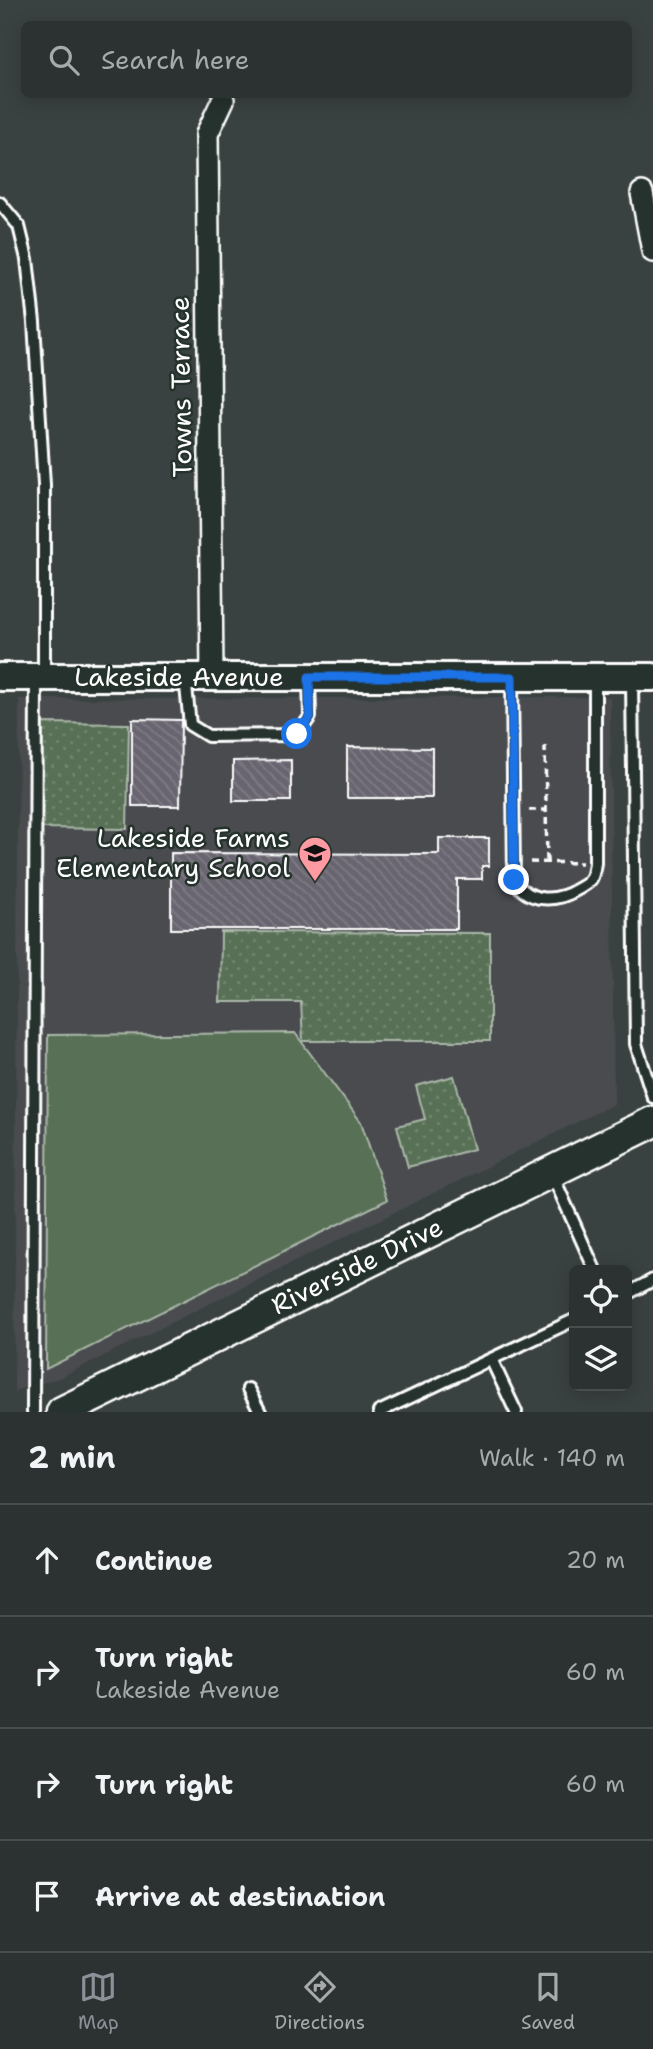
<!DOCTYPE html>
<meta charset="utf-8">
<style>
:root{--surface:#2c3231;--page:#343a39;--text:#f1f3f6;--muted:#a6aaab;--line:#484d4d;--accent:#8c9099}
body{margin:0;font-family:"Shantell Sans",sans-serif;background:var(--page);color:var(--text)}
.controls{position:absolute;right:21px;bottom:21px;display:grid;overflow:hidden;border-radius:10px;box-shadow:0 4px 18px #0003}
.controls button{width:63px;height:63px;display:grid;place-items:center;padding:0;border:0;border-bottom:2px solid var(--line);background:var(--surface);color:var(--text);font:35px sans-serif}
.stop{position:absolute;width:21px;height:21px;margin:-16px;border:5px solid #1a73e8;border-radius:50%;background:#fff}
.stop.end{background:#1a73e8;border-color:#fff;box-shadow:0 2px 7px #0008}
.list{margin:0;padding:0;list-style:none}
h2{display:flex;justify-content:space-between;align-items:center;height:91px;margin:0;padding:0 28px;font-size:30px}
h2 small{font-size:23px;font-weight:400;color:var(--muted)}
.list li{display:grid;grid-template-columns:46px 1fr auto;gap:21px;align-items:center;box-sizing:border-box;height:112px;padding:0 28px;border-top:2px solid var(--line)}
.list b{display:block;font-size:26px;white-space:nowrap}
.list p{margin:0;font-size:23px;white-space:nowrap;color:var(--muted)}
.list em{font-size:23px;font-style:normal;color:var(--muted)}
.icon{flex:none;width:38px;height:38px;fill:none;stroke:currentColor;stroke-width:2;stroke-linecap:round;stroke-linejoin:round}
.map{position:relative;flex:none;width:653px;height:1412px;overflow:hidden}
.search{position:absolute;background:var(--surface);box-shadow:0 4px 18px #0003;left:21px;right:21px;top:21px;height:77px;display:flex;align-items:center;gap:18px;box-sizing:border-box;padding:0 24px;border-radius:10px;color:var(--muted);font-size:26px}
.sheet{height:539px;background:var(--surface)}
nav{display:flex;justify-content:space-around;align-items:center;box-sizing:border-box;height:98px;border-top:2px solid var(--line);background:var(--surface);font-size:19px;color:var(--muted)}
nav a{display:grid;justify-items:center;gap:4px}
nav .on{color:var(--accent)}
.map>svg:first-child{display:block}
.built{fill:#484c4f}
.park{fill:url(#park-dots);stroke:#acb8aa;stroke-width:2}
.garden{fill:#587156;stroke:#acb8aa;stroke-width:2}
.building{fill:url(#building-back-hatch);stroke:#fff;stroke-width:2}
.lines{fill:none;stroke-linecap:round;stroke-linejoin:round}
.service-casing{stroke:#fff;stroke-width:16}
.minor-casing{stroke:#fff;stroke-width:26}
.tertiary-casing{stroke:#fff;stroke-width:32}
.secondary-casing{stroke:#fff;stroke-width:35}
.path{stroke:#fff;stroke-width:3.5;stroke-dasharray:7 5;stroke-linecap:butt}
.service{stroke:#26332d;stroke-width:10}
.minor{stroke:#26332d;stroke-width:21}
.tertiary{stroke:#26332d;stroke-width:26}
.secondary{stroke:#26332d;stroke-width:30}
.route{stroke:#1a73e8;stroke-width:9}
.labels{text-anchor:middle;stroke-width:5;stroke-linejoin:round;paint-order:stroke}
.street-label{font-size:26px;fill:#fff;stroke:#26332d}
.poi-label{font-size:26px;fill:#fff;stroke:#26332d;text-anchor:end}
</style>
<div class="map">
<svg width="653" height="1412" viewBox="0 0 653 1412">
<defs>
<pattern id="park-dots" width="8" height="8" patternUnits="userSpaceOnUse" patternTransform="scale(1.75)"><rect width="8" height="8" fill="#587156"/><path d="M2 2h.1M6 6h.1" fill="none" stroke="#71866f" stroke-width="1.8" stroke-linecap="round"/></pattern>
<pattern id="building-back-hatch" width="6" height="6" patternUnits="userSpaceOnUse" patternTransform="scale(1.75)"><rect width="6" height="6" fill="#696570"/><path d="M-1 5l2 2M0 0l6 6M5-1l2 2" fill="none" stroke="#807c85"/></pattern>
</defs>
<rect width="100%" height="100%" fill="#3a4241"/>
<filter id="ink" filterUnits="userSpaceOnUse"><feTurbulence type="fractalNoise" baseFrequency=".0143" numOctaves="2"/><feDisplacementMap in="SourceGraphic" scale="14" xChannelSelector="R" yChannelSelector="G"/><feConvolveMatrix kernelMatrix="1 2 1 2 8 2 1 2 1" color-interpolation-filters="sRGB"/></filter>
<g filter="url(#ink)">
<path class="built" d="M610,697l4,407 -555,274 -45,13 5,-692z"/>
<g class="park">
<path d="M39,723l90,1 -2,105 -90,-1z"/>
<path d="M221,932l269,1v108h-187l-2,-39h-81z"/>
<path d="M454,1076l20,73 -66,18 -11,-41 28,-7 -9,-33z"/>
</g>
<path class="garden" d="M295,1033l66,89 26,78 -341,169 2,-334z"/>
<g class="building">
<path d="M132,719l49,1 -1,86h-48z"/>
<path d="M347,747l85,1v50h-85z"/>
<path d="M291,760v41h-58v-40z"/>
<path d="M439,838h50v28h-7v13h-25v50h-286v-76l268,1z"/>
</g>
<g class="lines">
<defs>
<g id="service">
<path d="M0,203l19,23 8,33 7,63 10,163v191"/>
<path d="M185,677l5,48 18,11 89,-1 13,-18 -1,-40"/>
<path d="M512,677l2,203c15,24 43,22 64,9 5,-3 10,-5 13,-10 3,-5 3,-11 4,-16v-184"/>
<path d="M632,679l4,365 17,53"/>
<path d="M552,1174l43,96"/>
<path d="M627,1294l26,-14"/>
<path d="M492,1361l24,51"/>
<path d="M248,1389l12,23"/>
<path d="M33,1412l3,-735"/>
<path d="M379,1412l195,-92"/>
</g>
<g id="minor">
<path d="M642,193l11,58"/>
<path d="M212,677l-5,-543 16,-34"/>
</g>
<path id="tertiary" d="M0,677h653"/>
<path id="secondary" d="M62,1412l591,-290"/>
</defs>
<use href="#service" class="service-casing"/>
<use href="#minor" class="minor-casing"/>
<use href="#tertiary" class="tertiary-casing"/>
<use href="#secondary" class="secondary-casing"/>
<g class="path">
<path d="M545,746l2,116"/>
<path d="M529,810h17"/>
<path d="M530,862l52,1"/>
</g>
<use href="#service" class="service"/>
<use href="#minor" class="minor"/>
<use href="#tertiary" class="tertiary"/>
<use href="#secondary" class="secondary"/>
</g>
</g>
<g class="lines" filter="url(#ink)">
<path class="route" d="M297,734l13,-17 -1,-40h203l2,203"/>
</g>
<defs>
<symbol id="school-pin" viewBox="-11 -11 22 30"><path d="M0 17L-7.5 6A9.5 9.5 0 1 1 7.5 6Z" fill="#ff9aa2" stroke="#26332d"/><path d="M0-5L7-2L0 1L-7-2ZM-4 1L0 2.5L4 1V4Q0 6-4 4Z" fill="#111"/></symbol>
</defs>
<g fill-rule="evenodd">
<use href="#school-pin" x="296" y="834" width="38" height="52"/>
</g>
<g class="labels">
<g class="street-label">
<text transform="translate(181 387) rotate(-91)" y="9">Towns Terrace</text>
<text x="179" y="686">Lakeside Avenue</text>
<text transform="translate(357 1266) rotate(-26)" y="9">Riverside Drive</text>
</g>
<g class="poi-label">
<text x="290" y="847">Lakeside Farms<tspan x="290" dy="30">Elementary School</tspan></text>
</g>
</g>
</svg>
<div class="controls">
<button><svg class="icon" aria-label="locate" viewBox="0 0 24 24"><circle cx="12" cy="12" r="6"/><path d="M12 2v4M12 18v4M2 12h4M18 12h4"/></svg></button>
<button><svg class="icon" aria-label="layers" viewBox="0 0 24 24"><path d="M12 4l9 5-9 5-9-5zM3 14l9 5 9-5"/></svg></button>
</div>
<div class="stop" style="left:297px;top:734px"></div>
<div class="stop end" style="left:514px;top:880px"></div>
<div class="search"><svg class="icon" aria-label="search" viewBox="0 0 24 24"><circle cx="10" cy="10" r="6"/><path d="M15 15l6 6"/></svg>Search here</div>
</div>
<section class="sheet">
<h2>2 min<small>Walk · 140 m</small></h2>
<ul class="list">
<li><svg class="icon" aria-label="ahead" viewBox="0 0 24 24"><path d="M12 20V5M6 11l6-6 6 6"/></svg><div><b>Continue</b></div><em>20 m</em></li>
<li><svg class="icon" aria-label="right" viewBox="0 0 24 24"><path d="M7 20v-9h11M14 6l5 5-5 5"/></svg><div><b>Turn right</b><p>Lakeside Avenue</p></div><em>60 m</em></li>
<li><svg class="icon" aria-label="right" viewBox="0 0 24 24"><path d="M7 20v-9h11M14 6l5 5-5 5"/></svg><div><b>Turn right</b></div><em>60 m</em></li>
<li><svg class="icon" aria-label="arrive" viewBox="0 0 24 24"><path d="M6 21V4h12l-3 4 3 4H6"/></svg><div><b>Arrive at destination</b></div></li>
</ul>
</section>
<nav>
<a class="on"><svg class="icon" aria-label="map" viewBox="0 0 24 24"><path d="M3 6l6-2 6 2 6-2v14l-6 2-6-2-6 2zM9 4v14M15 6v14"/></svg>Map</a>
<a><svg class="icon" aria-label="directions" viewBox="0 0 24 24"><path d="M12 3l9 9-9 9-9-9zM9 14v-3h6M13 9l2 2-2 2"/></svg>Directions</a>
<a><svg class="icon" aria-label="saved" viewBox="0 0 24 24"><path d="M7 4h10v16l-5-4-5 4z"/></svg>Saved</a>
</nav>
